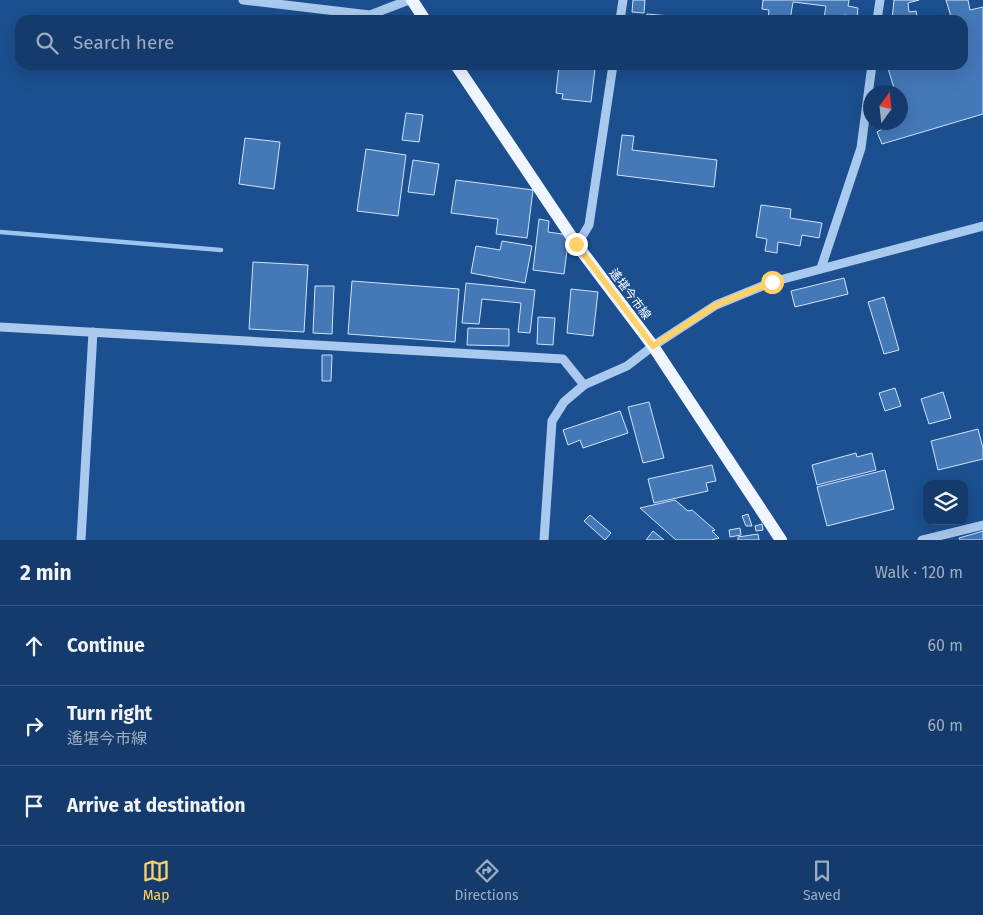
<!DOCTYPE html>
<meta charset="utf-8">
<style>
:root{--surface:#143b6b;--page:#214673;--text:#f1f3f6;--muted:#9dadc1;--line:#33557e;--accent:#ffd166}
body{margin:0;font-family:"Fira Sans","Noto Sans JP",sans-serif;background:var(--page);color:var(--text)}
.controls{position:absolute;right:15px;bottom:15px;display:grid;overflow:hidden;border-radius:10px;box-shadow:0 5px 20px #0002}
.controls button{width:45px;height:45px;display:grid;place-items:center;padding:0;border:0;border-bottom:1px solid var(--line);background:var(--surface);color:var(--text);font:25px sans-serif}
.compass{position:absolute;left:863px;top:85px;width:45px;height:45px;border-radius:50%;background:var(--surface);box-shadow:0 5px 20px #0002;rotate:15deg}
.stop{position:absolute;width:15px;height:15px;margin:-11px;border:4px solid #ffd166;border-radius:50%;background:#fff}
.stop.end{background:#ffd166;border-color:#fff;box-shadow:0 1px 5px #0008}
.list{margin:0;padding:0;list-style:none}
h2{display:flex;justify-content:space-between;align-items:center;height:65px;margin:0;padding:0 20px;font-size:21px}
h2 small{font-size:16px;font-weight:400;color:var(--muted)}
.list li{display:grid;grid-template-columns:32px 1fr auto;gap:15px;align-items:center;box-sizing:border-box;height:80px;padding:0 20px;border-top:1px solid var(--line)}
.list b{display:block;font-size:19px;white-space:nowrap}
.list p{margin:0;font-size:16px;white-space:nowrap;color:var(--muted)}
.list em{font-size:16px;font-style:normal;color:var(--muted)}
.icon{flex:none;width:28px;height:28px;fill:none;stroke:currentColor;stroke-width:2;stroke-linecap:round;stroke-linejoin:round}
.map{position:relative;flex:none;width:983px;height:540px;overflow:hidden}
.search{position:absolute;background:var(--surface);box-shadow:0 5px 20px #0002;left:15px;right:15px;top:15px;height:55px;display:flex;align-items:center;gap:12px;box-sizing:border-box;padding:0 18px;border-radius:15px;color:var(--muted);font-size:19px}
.sheet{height:305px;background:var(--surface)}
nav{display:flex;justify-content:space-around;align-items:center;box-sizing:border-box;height:70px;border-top:1px solid var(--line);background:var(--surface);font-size:14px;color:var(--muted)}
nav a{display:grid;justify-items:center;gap:2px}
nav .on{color:var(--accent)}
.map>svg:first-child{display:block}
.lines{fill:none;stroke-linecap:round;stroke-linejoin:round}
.stream{stroke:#9cc4f0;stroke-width:4.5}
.building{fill:#4478b7;stroke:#cfe3fa}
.minor{stroke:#a9c9ee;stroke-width:9}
.major{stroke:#f0f6ff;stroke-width:12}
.route{stroke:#ffd166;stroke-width:6}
.labels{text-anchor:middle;stroke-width:4;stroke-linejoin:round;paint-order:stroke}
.street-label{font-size:12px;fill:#fff;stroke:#1b4f8f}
</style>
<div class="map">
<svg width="983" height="540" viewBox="0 0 983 540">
<rect width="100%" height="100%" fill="#1b4f8f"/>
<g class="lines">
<path class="stream" d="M0,232l221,18"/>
</g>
<g class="building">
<path d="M633,0h12l-1,13 -12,-1z"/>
<path d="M763,0h86l-1,6 10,2 -1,9 -13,-2v5h-14l-6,-2 2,-12 -33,-4 -3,18h-22l1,-10 -7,-1z"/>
<path d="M894,0h25l-11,3 1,9 7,-1 2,9h-26z"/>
<path d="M946,0h22l2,10 13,-3v107l-101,30 -5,-12 5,-3 -2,-7h20v-30h-17l11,-4 -7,-23h76v-45h-11z"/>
<path d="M647,14l23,2 -1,4h-23z"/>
<path d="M381,65h27l-1,3z"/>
<path d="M559,65l36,4 -4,33 -29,-3 1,-5 -7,-1z"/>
<path d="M406,113l17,2 -4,27 -17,-2z"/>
<path d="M622,135l12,1 -2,14 85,10 -3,27 -97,-12z"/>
<path d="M245,138l35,4 -6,47 -35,-5z"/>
<path d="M366,149l40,6 -8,61 -41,-5z"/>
<path d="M413,160l26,4 -5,31 -26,-3z"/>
<path d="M456,180l77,10 -6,48 -31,-4 2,-15 -47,-6z"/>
<path d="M761,205l30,4 -1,9 32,5 -3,15 -17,-3 -2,11 -22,-4 -1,11 -12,-2 2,-12 -11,-2z"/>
<path d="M539,219l10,2 -1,11 21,3 -5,39 -31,-4z"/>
<path d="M502,241l30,5 -7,37 -54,-10 5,-27 24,4z"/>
<path d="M253,262l55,3 -4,67 -55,-3z"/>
<path d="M844,278l4,16 -53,13 -4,-16z"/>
<path d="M352,281l107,8 -4,53 -107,-8z"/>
<path d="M466,283l69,7 -5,43 -12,-1 3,-29 -39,-4 -3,25 -17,-1z"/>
<path d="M315,286h19l-2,48 -19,-1z"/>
<path d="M571,289l27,3 -5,44 -26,-3z"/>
<path d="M884,297l15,53 -15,4 -16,-52z"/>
<path d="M538,317l17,1 -2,27 -16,-1z"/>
<path d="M468,328l41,1v17l-42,-1z"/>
<path d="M322,355h10l-1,26h-9z"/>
<path d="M895,388l6,18 -16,5 -6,-18z"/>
<path d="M943,392l8,26 -22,6 -8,-25z"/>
<path d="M649,402l15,56 -21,5 -15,-56z"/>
<path d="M620,411l8,22 -45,15 -3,-8 -12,5 -5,-15z"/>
<path d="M978,429l5,19v11l-45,11 -7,-29z"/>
<path d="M856,453l1,4 15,-4 4,17 -59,15 -5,-20z"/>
<path d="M712,465l4,16 -10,2 2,8 -54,12 -6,-24z"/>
<path d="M885,470l9,39 -67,17 -10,-39z"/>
<path d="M675,500l13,11 4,-1 23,20 -3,1 7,7 -8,2h-35l-36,-32z"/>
<path d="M748,514l4,12h-6l-4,-10z"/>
<path d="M590,515l21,18 -6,7 -21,-19z"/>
<path d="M762,524l1,6 -7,1 -1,-5z"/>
<path d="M740,528l1,7 -11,2 -1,-7z"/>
<path d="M653,531l11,9h-18z"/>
<path d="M983,531v9h-23l-1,-2z"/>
<path d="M758,534l1,6h-21v-3z"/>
</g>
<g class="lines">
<g class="minor">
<path d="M243,0l127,15 39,-15"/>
<path d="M620,20l3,-20"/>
<path d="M877,20l3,-20"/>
<path d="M577,245l12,-20 24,-160"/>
<path d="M821,268l40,-120 11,-83"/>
<path d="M0,327l563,32 21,26"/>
<path d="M81,540l12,-208"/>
<path d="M544,540l8,-119 12,-19 20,-17 43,-19 26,-20 63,-41 56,-23 211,-56"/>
<path d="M922,540l61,-15"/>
</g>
<g class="major">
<path d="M412,0l13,20"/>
<path d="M456,65l121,180 76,101 128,194"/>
</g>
</g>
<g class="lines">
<path class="route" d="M576,244l77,102 63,-41 56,-23"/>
</g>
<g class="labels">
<g class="street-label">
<text transform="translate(630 294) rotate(53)" y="4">遙堪今市線</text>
</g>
</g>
</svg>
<div class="controls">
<button><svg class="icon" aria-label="layers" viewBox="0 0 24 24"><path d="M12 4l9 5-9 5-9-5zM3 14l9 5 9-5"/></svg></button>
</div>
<svg class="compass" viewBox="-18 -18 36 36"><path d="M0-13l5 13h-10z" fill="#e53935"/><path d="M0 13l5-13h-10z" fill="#9dadc1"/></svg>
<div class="stop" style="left:772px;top:282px"></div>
<div class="stop end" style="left:576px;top:244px"></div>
<div class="search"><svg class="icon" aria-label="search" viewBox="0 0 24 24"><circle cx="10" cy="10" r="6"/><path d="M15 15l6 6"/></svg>Search here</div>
</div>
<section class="sheet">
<h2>2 min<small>Walk · 120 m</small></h2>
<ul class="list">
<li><svg class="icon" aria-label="ahead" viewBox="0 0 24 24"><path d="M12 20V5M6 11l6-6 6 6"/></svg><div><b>Continue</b></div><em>60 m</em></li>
<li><svg class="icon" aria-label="right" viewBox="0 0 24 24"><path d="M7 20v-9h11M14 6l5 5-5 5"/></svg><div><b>Turn right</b><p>遙堪今市線</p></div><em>60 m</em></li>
<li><svg class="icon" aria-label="arrive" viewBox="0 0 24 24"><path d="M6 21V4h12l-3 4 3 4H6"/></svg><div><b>Arrive at destination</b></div></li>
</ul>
</section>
<nav>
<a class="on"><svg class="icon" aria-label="map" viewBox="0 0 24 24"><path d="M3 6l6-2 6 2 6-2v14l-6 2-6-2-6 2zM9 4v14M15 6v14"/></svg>Map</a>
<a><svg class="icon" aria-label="directions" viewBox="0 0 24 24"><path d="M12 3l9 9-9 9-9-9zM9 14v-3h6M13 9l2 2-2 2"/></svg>Directions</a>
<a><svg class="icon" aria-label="saved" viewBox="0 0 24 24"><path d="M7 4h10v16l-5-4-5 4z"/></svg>Saved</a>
</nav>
